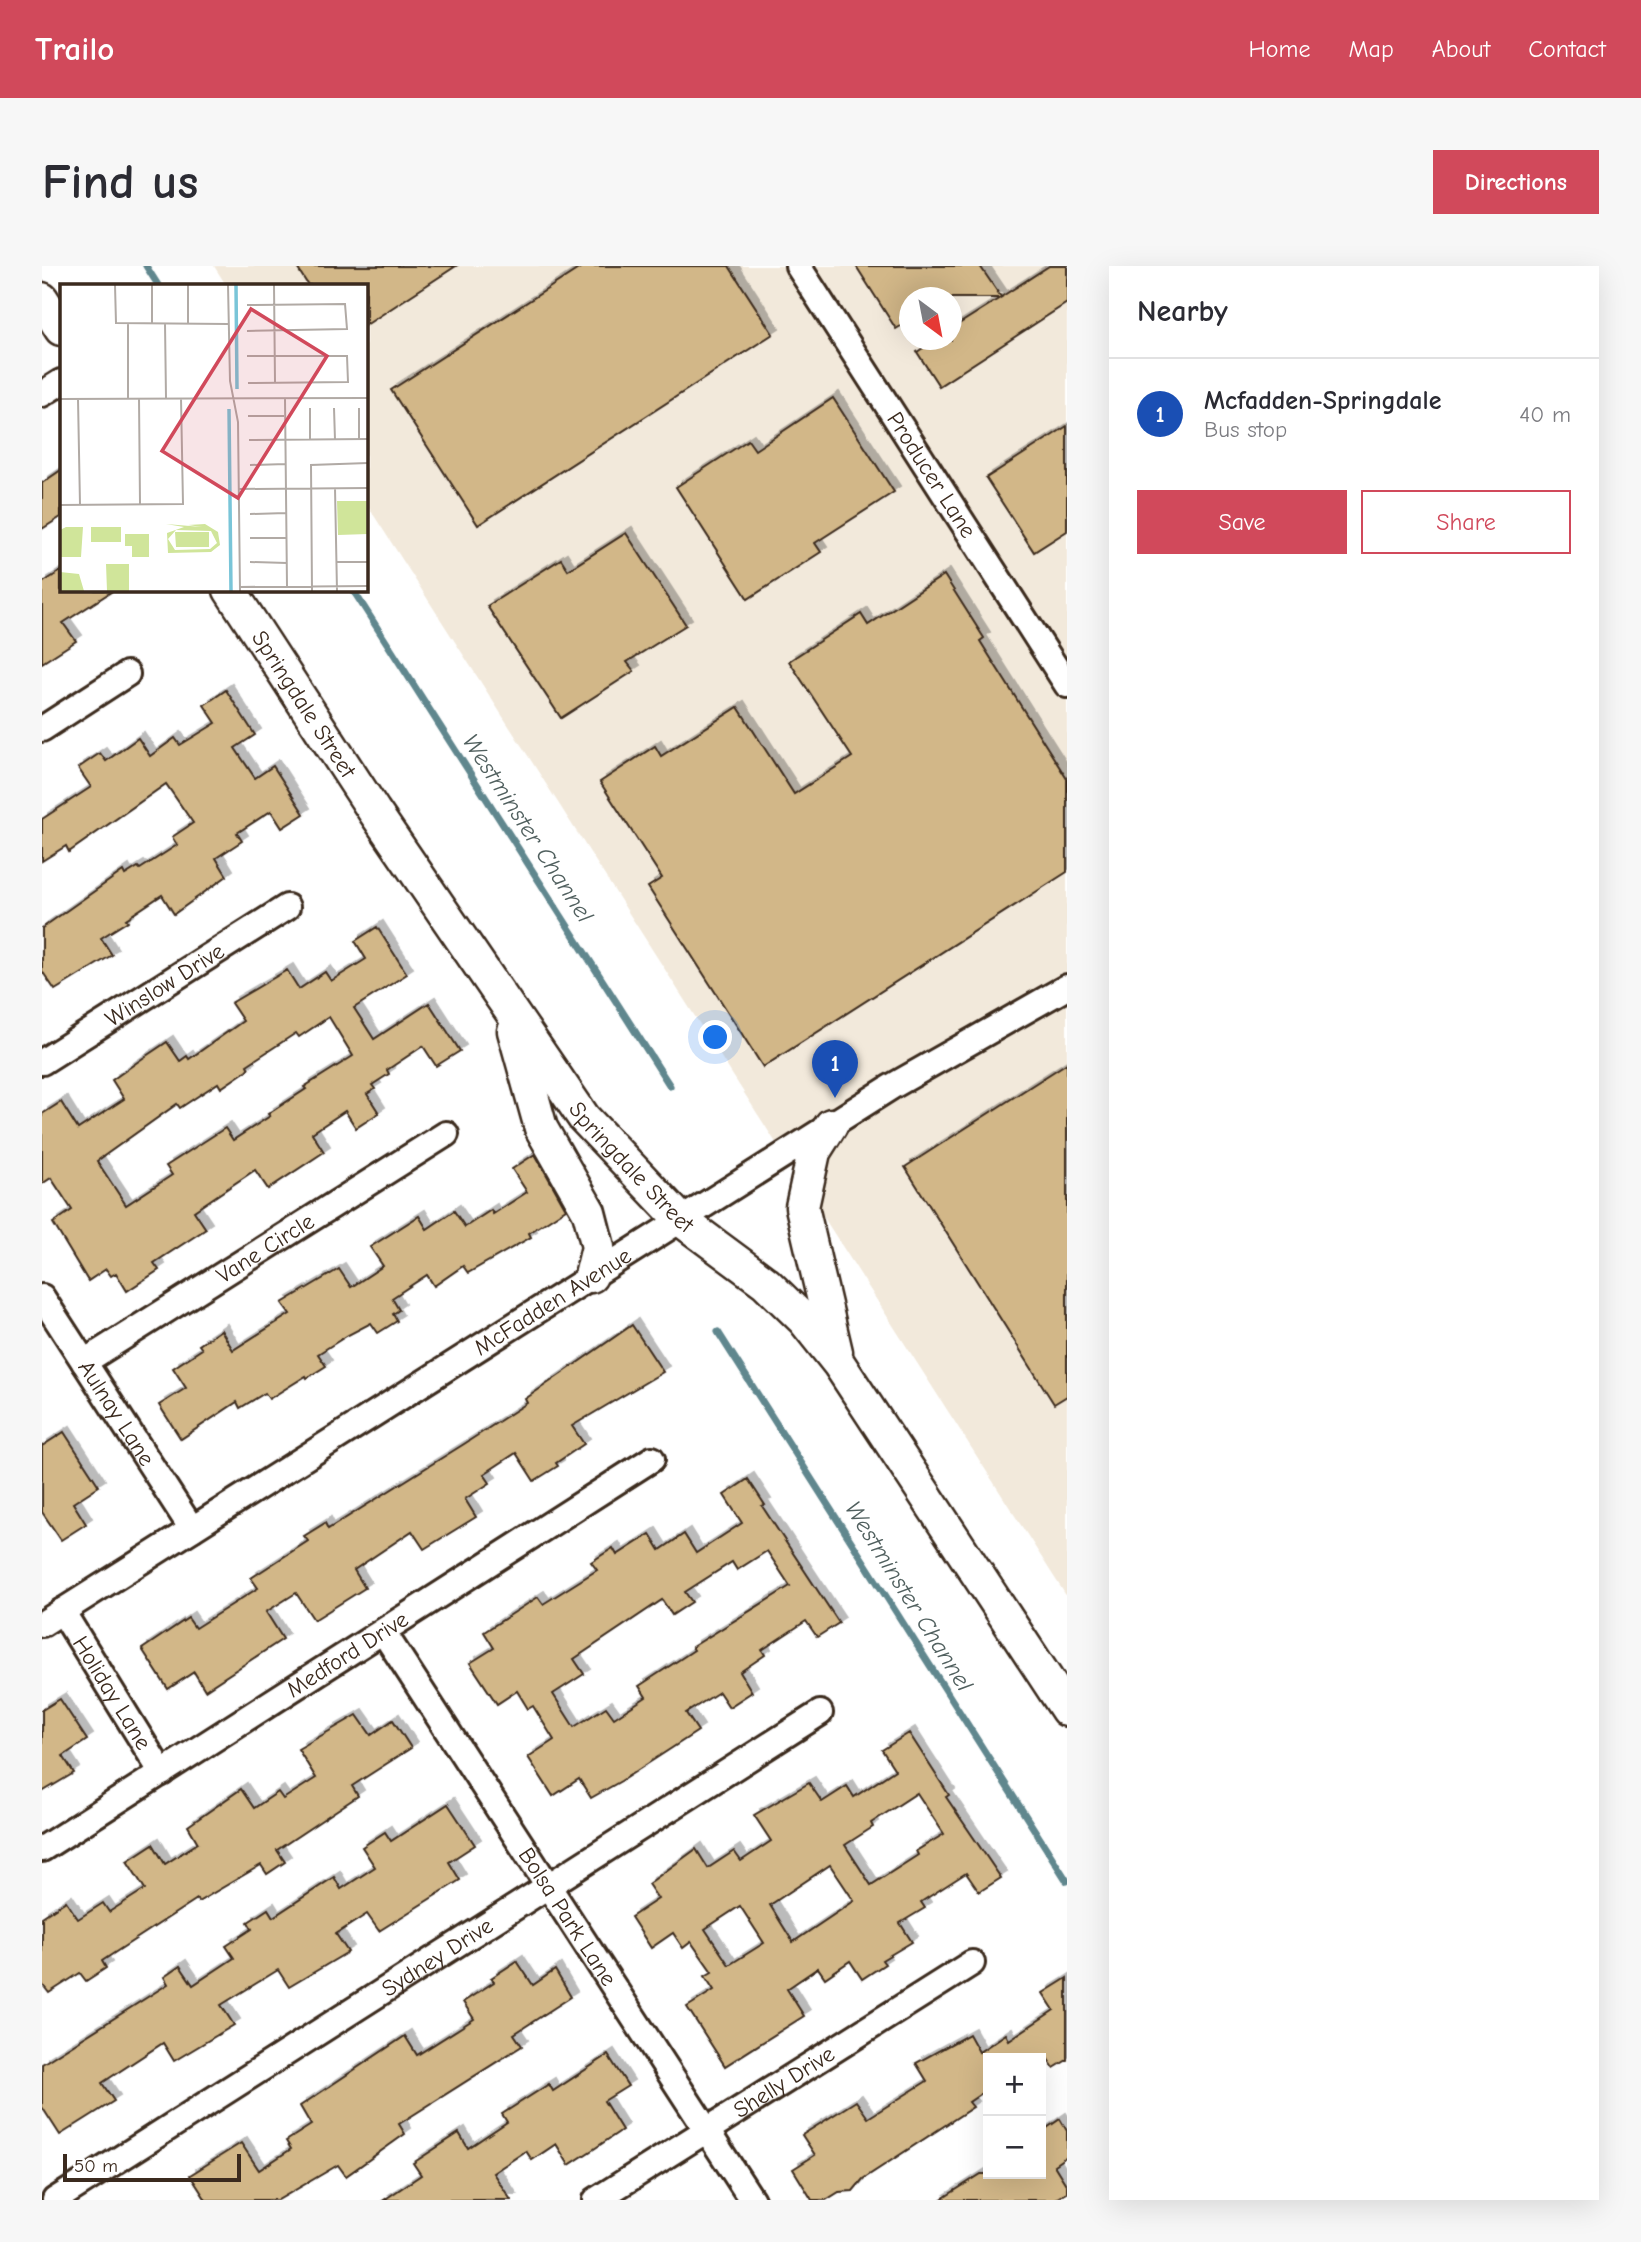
<!DOCTYPE html>
<meta charset="utf-8">
<style>
:root{--surface:#fff;--page:#f7f7f7;--text:#2b2b33;--muted:#7c7c81;--line:#e1e1e2;--accent:#d1495b}
body{margin:0;font-family:"Comic Neue",sans-serif;background:var(--page);color:var(--text)}
.controls{position:absolute;right:21px;bottom:21px;display:grid;overflow:hidden;border-radius:0px;box-shadow:0 7px 28px #0002}
.controls button{width:63px;height:63px;display:grid;place-items:center;padding:0;border:0;border-bottom:2px solid var(--line);background:var(--surface);color:var(--text);font:35px sans-serif}
.compass{position:absolute;left:857px;top:21px;width:63px;height:63px;border-radius:50%;background:var(--surface);box-shadow:0 7px 28px #0002;rotate:148deg}
.scale{position:absolute;left:21px;bottom:18px;width:178px;box-sizing:border-box;padding-left:7px;border:4px solid #3b2a1e;border-top:0;font-size:19px;line-height:24px;white-space:nowrap;color:#3b2a1e;-webkit-text-stroke:5px #fff;paint-order:stroke}
.you{position:absolute;left:674px;top:772px;width:24px;height:24px;margin:-18px;border:5px solid #fff;border-radius:50%;background:#1a73e8;box-shadow:0 0 0 10px #1a73e833}
.badge{display:grid;place-items:center;width:46px;height:46px;border-radius:50%;background:var(--accent);color:#fff;font-size:23px;font-weight:700}
.pin{position:absolute;translate:-50% -58px;filter:drop-shadow(0 2px 4px #0008)}
.pin::after{content:'';position:absolute;top:37px;width:24px;height:21px;background:inherit;clip-path:polygon(0 0,100% 0,50% 100%)}
.list{margin:0;padding:0;list-style:none}
h2{display:flex;justify-content:space-between;align-items:center;height:91px;margin:0;padding:0 28px;font-size:30px}
h2 small{font-size:23px;font-weight:400;color:var(--muted)}
.list li{display:grid;grid-template-columns:46px 1fr auto;gap:21px;align-items:center;box-sizing:border-box;height:112px;padding:0 28px;border-top:2px solid var(--line)}
.list b{display:block;font-size:26px;white-space:nowrap}
.list p{margin:0;font-size:23px;white-space:nowrap;color:var(--muted)}
.list em{font-size:23px;font-style:normal;color:var(--muted)}
.actions{display:flex;gap:14px;padding:21px 28px}
.actions a{flex:1;padding:16px 0;border:2px solid var(--accent);border-radius:0px;text-align:center;font-size:24px;color:var(--accent)}
.actions .main{background:var(--accent);color:#fff}
.map{position:relative;flex:none;width:1025px;height:1934px;overflow:hidden;border-radius:0px}
header{display:flex;align-items:center;gap:42px;box-sizing:border-box;height:98px;padding:0 35px;background:var(--accent);color:#fff}
header strong{font-size:33px}
nav{display:flex;gap:38px;margin-inline-start:auto;font-size:24px}
.intro{display:flex;align-items:center;justify-content:space-between;box-sizing:border-box;height:168px;padding:0 42px}
h1{margin:0;font-size:49px}
.button{padding:18px 32px;border-radius:0px;background:var(--accent);color:#fff;font-size:24px;font-weight:700}
main{display:flex;gap:42px;padding:0 42px}
aside{flex:1;background:var(--surface);border-radius:0px;box-shadow:0 7px 28px #0002}
.map>svg:first-child{display:block}
.built{fill:#f2e9db;fill-rule:evenodd}
.lines{fill:none;stroke-linecap:round;stroke-linejoin:round}
.stream{stroke:#60878e;stroke-width:7}
.building{fill:#d2b788;stroke:#3b2a1e;stroke-width:2;fill-rule:evenodd;filter:url(#shadow)}
.minor-casing{stroke:#3b2a1e;stroke-width:30}
.major-casing{stroke:#3b2a1e;stroke-width:37}
.minor{stroke:#fff;stroke-width:24}
.major{stroke:#fff;stroke-width:32}
.labels{text-anchor:middle;stroke-width:6;stroke-linejoin:round;paint-order:stroke}
.street-label{font-size:23px;fill:#3b2a1e;stroke:#fff}
.water-label{font-size:24px;font-style:italic;fill:#51605f;stroke:#fff}
.inset-river{fill:none;stroke:#79c5d8;stroke-width:3.5}
.inset-road{fill:none;stroke:#b1aaa5;stroke-width:2}
.view{fill:#d1495b;fill-opacity:0.15;stroke:#d1495b;stroke-width:3.5}
.inset-edge{fill:none;stroke:#3b2a1e;stroke-width:3.5}
</style>
<header>
<strong>Trailo</strong>
<nav><a>Home</a><a>Map</a><a>About</a><a>Contact</a></nav>
</header>
<div class="intro"><h1>Find us</h1><a class="button">Directions</a></div>
<main>
<div class="map">
<svg width="1025" height="1934" viewBox="0 0 1025 1934">
<defs>
<filter id="shadow"><feDropShadow dx="6" dy="-6" stdDeviation="0" flood-color="#0004"/></filter>
</defs>
<rect width="100%" height="100%" fill="#fff"/>
<filter id="ink" filterUnits="userSpaceOnUse"><feTurbulence type="fractalNoise" baseFrequency=".0143" numOctaves="2"/><feDisplacementMap in="SourceGraphic" scale="14" xChannelSelector="R" yChannelSelector="G"/><feConvolveMatrix kernelMatrix="1 2 1 2 8 2 1 2 1" color-interpolation-filters="sRGB"/></filter>
<g filter="url(#ink)">
<path class="built" d="M172,0h853v1331l-701,-1094v-218h-140zM867,32h42v42h-42z"/>
<g class="lines">
<g class="stream">
<path d="M104,0l12,19"/>
<path d="M311,324l317,496"/>
<path d="M676,1066l349,549"/>
</g>
</g>
<g class="building">
<path d="M254,0h160l-90,59v-40h-58z"/>
<path d="M541,0h146l44,68 -295,191 -87,-135z"/>
<path d="M814,0h124l21,31 48,-31h18v37l-128,83 -22,-34 18,-12h16v-11l49,-31h-91v23l-13,8z"/>
<path d="M791,132l61,94 -79,51 6,9 -73,47 -72,-112 72,-47 7,10z"/>
<path d="M1025,160v105l-33,21 -48,-74z"/>
<path d="M19,204v47l-19,12v-46z"/>
<path d="M584,267l60,92 -59,37 7,9 -73,47 -74,-112 74,-47 7,11z"/>
<path d="M19,305v19h53l-51,33 13,18 -34,22v-80z"/>
<path d="M902,309l40,63 -4,3 87,138v93l-304,195 -115,-180 14,-9 -62,-96 55,-36 6,10 77,-49 56,87 58,-37 -63,-96 72,-47 7,11z"/>
<path d="M184,424l29,45 -20,13 20,30 18,-12 31,48 -22,14 -11,-17 -34,22 5,8 -26,17 11,18 -53,38 -12,-19 -36,24 2,2 -27,17 11,17 -57,35 -13,-19v-43l81,-57 2,4 13,-8 2,2 37,-24 -5,-8 21,-14 -27,-39 -97,68 -3,-6 -24,15v-42l49,-32 -13,-19 22,-15 6,8 32,-23 12,18 25,-18 5,7 36,-22 -12,-18z"/>
<path d="M335,661l30,47 -53,34 20,31 55,-36 31,48 -24,15 -13,-20 -36,24 2,4 -17,11 3,4 -8,5 12,19 -23,15 -11,-17 -33,22 12,19 -56,37 -13,-19 -61,41 12,18 -52,34 5,7 -32,21 -11,-18 -5,3 -5,-7 -18,12 -35,-58 19,-13 -21,-32 -9,6v-70l19,-12 17,27 46,-30 -12,-19 31,-22 24,-16 13,19 7,-5 2,3 54,-38 -12,-18 56,-33 12,19 26,-17 6,9 35,-22 -11,-18zM287,751l24,39 -49,31 2,2 -38,25 2,2 -37,24 -8,-12 -59,38 6,9 -46,30 -29,-44 80,-57 3,4 38,-25 3,5 28,-19 -2,-4 49,-32 3,4z"/>
<path d="M1025,797v333l-13,8 -149,-237z"/>
<path d="M493,888l31,55 -37,24 2,4 -63,36 -5,-7 -29,20 -7,-11 -35,23 7,12 -6,4 4,7 -19,12 -7,-10 -23,12 -30,19 8,12 -19,12 -1,-2 -37,23 -4,-6 -25,15 -3,-6 -56,37 -22,-34 27,-17 -13,-20 29,-19 -3,-4 22,-15 12,20 57,-36 -8,-11 57,-34 12,18 32,-21 -13,-19 49,-31 8,13 27,-18 11,16 26,-17 2,4 34,-22 -15,-23z"/>
<path d="M590,1059l31,47 -91,54 12,18 -28,19 2,3 -24,15 -18,-28 -32,21 6,9 -25,16 11,18 -52,32 -12,-18 -58,39 11,18 -51,32 -18,-27 -30,19 17,27 -78,51 -11,-18 -26,17 -26,-40 46,-31 7,10 63,-40 -7,-10 57,-37 -4,-5 21,-13 3,6 136,-85 63,-41 -2,-4z"/>
<path d="M22,1166l35,54 -26,17 13,21 -25,16 -19,-28v-66z"/>
<path d="M706,1213l17,26 -3,1 77,117 -22,14 -11,-16 -44,29 3,5 -25,17 12,20 -23,15 -10,-15 -33,21 12,18 -77,50 -30,17 -12,-19 -26,17 -25,-39 26,-17 -21,-34 -5,3 -11,-18 -20,13 -27,-41 24,-15 -10,-16 54,-35 5,7 54,-34 -6,-8 22,-14 4,7 33,-21 10,16 24,-16 12,19 46,-30 -18,-28zM725,1285l23,35 -98,61 2,3 -55,36 7,11 -32,21 -8,-11 -32,20 -21,-33 31,-20 -10,-15 88,-59 10,15 20,-13 -7,-10 47,-30 5,8z"/>
<path d="M18,1433l27,41 -24,16 11,17 -32,19v-82z"/>
<path d="M315,1449l14,20 22,-15 18,28 -59,38 6,10 -81,54 8,12 -18,12 -6,-9 -63,37 -1,-3 -95,62 4,7 -20,13 -6,-8 -31,20 -7,-9v-67l24,-16 12,18 25,-16 6,9 36,-23 -18,-28 26,-17 12,20 33,-21 -10,-17 53,-37 13,19 24,-16 5,7 33,-21 -18,-29z"/>
<path d="M867,1467l40,62 -3,2 55,81 -22,14 -13,-19 -45,29 4,6 -25,15 12,19 -30,18 3,4 -23,15 -12,-18 -25,17 -7,-10 -31,21 17,27 -79,50 -38,-59 27,-17 -9,-14 7,-4 -21,-30 -8,6 -10,-15 -22,15 -20,-31 27,-18 -10,-15 48,-35 12,19 26,-17 7,10 30,-20 -17,-26 55,-32 13,19 25,-16 7,11 41,-27 -13,-20zM875,1527l27,41 -28,17 2,4 -47,30 -26,-40 28,-18 -2,-4zM788,1599l24,36 -61,41 -23,-37zM698,1640l24,37 -35,22 -24,-36z"/>
<path d="M406,1538l27,41 -26,17 11,18 -81,51 -12,-17 -31,20 12,18 -59,35 -11,-17 -26,16 -31,19 13,20 -60,36 -11,-18 -61,40 12,18 -54,34 -18,-28v-43l126,-80 -4,-7 16,-11 13,19 41,-27 -8,-12 26,-17 -4,-7 20,-13 5,8 61,-40 7,12 34,-22 -13,-20 23,-15 6,9z"/>
<path d="M475,1695l16,24 22,-15 16,27 -57,37 8,12 -123,78 6,10 -59,42 -8,-11 -60,35h-72l-16,-25 51,-32 18,27 32,-21 -5,-8 25,-16 -11,-19 105,-70 12,19 57,-36 -11,-17 31,-20 -3,-4z"/>
<path d="M1025,1712v82l-13,8 -7,-10h-59v31l-19,13 4,5 -110,72 -10,12 -14,1 -13,8h-14l-19,-31 22,-14 -13,-20 54,-34 12,17 59,-37 -11,-18 53,-29 10,18 27,-18 3,6 45,-30 -11,-17z"/>
<path d="M566,1789l20,31 -24,15 18,29 -28,19 -25,16 -13,-21 -24,16 -6,-9 -33,22 18,27h-127l37,-25 -8,-12 46,-30 9,15 39,-26 -5,-8 47,-30 4,7z"/>
<path d="M1018,1853l7,12v25l-13,9 13,21v6l-13,8h-114l41,-26h60v-42z"/>
</g>
<g class="lines">
<defs>
<g id="minor">
<path id="s1" d="M756,0l269,419"/>
<path d="M0,128l19,-12"/>
<path d="M0,463l85,-55"/>
<path id="s2" d="M0,796l245,-155"/>
<path id="s3" d="M0,1031l150,232"/>
<path id="s4" d="M42,1096l362,-228"/>
<path id="s5" d="M20,1345l100,162"/>
<path id="s6" d="M0,1358l849,-537 176,-100"/>
<path id="s7" d="M342,1367l368,567"/>
<path id="s8" d="M0,1583l610,-390"/>
<path id="s9" d="M13,1934l765,-487"/>
<path id="s10" d="M554,1934l376,-237"/>
</g>
<g id="major">
<path d="M0,33l19,30"/>
<path id="s11" d="M188,324l144,221 210,307 97,102 85,63 38,37 35,44 228,346"/>
<path d="M472,765l27,97 48,84 9,35 -7,29"/>
<path d="M789,859l-17,27 -12,55 34,145"/>
</g>
</defs>
<use href="#minor" class="minor-casing"/>
<use href="#major" class="major-casing"/>
<use href="#minor" class="minor"/>
<use href="#major" class="major"/>
</g>
</g>
<g class="labels">
<g class="street-label">
<text dy="8" stroke="none"><textPath href="#s1" startOffset="248">Producer Lane</textPath></text>
<text dy="8" stroke="none"><textPath href="#s11" startOffset="136">Springdale Street</textPath></text>
<text dy="8" stroke="none"><textPath href="#s2" startOffset="145">Winslow Drive</textPath></text>
<text dy="8" stroke="none"><textPath href="#s11" startOffset="704">Springdale Street</textPath></text>
<text dy="8" stroke="none"><textPath href="#s4" startOffset="214">Vane Circle</textPath></text>
<text dy="8" stroke="none"><textPath href="#s6" startOffset="604">McFadden Avenue</textPath></text>
<text dy="8" stroke="none"><textPath href="#s3" startOffset="138">Aulnay Lane</textPath></text>
<text dy="8" stroke="none"><textPath href="#s8" startOffset="362">Medford Drive</textPath></text>
<text dy="8" stroke="none"><textPath href="#s5" startOffset="96">Holiday Lane</textPath></text>
<text dy="8" stroke="none"><textPath href="#s7" startOffset="338">Bolsa Park Lane</textPath></text>
<text dy="8" stroke="none"><textPath href="#s9" startOffset="453">Sydney Drive</textPath></text>
<text dy="8" stroke="none"><textPath href="#s10" startOffset="222">Shelly Drive</textPath></text>
</g>
<g class="water-label">
<text transform="translate(486 562) rotate(57)" y="8">Westminster Channel</text>
<text transform="translate(867 1330) rotate(58)" y="8">Westminster Channel</text>
</g>
</g>
<g transform="translate(18 18)">
<rect width="308" height="308" fill="#fff"/>
<path d="M277,217h31v33l-30,1zM106,240l36,3 -14,-2 17,-1 13,8 2,13 -9,7 -43,1 -1,-20 17,-6zM116,246l35,1 6,12 -7,6 -35,1 -7,-11zM6,243h17l-2,30h-21v-27zM31,243h30v15h-30zM115,248h34v15h-33zM65,250h24v23h-17v-11h-7zM46,280h23v27h-22zM0,288l19,2 5,17h-24z" fill="#d0e59a" fill-rule="evenodd"/>
<path class="inset-river" d="M176,1l1,104M169,125l2,182"/>
<path class="inset-road" d="M55,1l1,38 112,1M92,1v38M128,1v38M168,1l2,96 8,41 2,169M214,1l1,97M187,21l98,-1 2,25 -100,2M105,39l1,75M187,72h100l1,26 -100,1M68,114v-74M79,114l1,106M0,115l308,-1M18,115l2,106M225,115l2,187M250,124v32M274,124l1,32M299,124v32M188,132h36M189,156l119,-1M190,181l36,-1M275,204l2,103M179,205l129,-1M0,221l123,-1 -2,-106M190,230l36,-1M190,254h36M190,278l37,1M276,278h32M180,303l128,-1M252,307l-1,-126 57,-2"/>
<path class="view" d="M191,25l76,47 -89,142 -76,-47z"/>
<rect width="308" height="308" class="inset-edge"/>
</g>
</svg>
<div class="controls">
<button>+</button>
<button>−</button>
</div>
<svg class="compass" viewBox="-18 -18 36 36"><path d="M0-13l5 13h-10z" fill="#e53935"/><path d="M0 13l5-13h-10z" fill="#7c7c81"/></svg>
<div class="scale">50 m</div>
<div class="you"></div>
<div class="pin badge" style="left:793px;top:832px;background:#1a4fb4">1</div>
</div>
<aside>
<h2>Nearby<small></small></h2>
<ul class="list">
<li><span class="badge" style="background:#1a4fb4">1</span><div><b>Mcfadden-Springdale</b><p>Bus stop</p></div><em>40 m</em></li>
</ul>
<div class="actions"><a class="main">Save</a><a>Share</a></div>
</aside>
</main>
